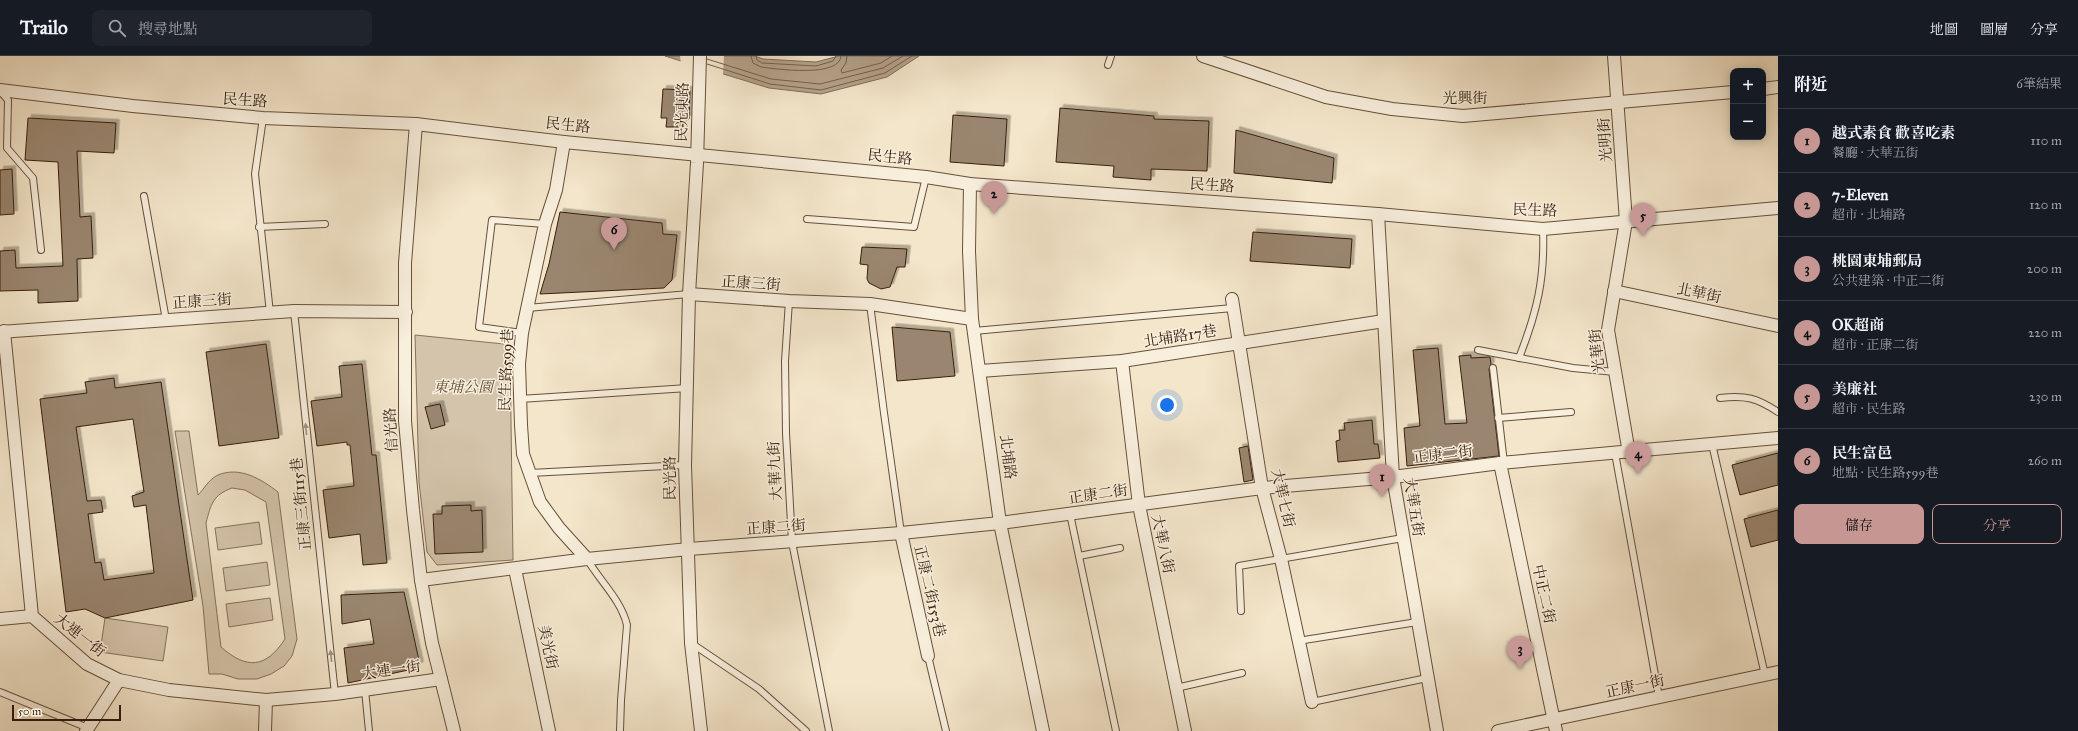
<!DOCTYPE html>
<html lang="zh-TW">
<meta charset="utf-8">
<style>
:root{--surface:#171b24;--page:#20242c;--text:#f1f3f6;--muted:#9ea1a6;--line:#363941;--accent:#c59692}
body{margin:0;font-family:"IM FELL Great Primer","Noto Serif TC",serif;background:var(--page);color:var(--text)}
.controls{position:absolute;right:12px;top:12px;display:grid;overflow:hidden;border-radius:8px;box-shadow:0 2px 10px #0003}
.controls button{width:36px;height:36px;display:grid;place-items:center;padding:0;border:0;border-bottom:1px solid var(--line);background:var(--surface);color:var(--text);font:20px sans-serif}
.scale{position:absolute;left:12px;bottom:10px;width:109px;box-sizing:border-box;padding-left:4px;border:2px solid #381e0d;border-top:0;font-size:11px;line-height:14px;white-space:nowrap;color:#381e0d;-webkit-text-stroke:3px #f8efdd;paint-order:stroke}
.you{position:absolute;left:1167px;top:349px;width:14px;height:14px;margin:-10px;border:3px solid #fff;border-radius:50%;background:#1a73e8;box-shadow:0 0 0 6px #1a73e833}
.badge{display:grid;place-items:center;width:26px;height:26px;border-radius:50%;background:var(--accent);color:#111;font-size:13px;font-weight:700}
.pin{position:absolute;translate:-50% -33px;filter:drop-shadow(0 1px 2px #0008)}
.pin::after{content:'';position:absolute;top:21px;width:14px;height:12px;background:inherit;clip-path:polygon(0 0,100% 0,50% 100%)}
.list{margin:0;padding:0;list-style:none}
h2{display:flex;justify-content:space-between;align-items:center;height:52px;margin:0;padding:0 16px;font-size:17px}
h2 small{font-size:13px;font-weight:400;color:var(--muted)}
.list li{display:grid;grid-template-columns:26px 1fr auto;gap:12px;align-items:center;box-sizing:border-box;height:64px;padding:0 16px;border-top:1px solid var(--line)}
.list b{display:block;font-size:15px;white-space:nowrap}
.list p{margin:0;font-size:13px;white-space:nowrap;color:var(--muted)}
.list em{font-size:13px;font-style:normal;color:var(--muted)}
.actions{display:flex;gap:8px;padding:12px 16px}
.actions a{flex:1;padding:9px 0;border:1px solid var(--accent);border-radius:8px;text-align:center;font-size:14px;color:var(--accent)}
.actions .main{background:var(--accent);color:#111}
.icon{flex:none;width:22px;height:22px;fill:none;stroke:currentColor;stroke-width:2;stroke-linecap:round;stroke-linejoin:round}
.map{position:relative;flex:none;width:1778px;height:675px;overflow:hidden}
header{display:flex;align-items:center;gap:24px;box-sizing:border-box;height:56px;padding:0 20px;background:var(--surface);border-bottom:1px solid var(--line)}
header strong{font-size:19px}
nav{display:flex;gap:22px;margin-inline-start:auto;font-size:14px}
.search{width:280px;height:36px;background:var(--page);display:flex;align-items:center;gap:10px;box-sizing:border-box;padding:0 14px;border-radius:8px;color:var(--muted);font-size:15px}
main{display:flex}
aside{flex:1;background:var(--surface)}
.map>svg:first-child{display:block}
.green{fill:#d4c4ab;stroke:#86715c;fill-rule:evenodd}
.water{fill:#b4a28a;stroke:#826d58}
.pier{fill:#f4e6cb}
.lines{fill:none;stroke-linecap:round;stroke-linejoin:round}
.shore{stroke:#76604c;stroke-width:1}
.building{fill:#9a8670;stroke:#381e0d;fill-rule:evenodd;filter:url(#shadow)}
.lane-casing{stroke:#67503c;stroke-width:8}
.street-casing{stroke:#67503c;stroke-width:14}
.lane{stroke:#f8efdd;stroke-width:6}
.street{stroke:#f8efdd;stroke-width:12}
.oneway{fill:#a2917f}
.labels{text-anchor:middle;stroke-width:3;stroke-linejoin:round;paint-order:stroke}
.street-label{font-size:15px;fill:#381e0d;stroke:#f8efdd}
.park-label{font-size:15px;font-style:italic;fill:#67503c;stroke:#f8efdd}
</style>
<header>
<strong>Trailo</strong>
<div class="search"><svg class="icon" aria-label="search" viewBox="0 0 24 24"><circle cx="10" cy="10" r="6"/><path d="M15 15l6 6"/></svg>搜尋地點</div>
<nav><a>地圖</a><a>圖層</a><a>分享</a></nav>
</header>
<main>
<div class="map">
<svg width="1778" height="675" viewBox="0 0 1778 675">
<defs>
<filter id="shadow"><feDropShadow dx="3.5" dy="-3.5" stdDeviation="0" flood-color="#0004"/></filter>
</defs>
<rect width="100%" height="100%" fill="#f4e6cb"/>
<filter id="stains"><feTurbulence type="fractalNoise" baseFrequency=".005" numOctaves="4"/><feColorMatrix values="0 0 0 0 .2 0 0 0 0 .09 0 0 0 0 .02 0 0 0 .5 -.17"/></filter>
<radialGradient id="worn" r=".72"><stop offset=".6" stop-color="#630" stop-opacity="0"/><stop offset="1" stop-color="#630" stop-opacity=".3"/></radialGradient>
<g class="green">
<path d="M415,279l89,9 6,7 3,209 -76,5 -10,-13 -8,-70z"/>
<path d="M175,375h14l9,64c6,-6 11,-16 20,-20 22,-9 43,4 60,17l19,147 -5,17 -8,10 -13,8 -14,5h-19l-16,-5h-13l-6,-68zM232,432l13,2 21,12 19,137c-19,29 -38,31 -64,8l-15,-124c5,-19 7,-28 26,-35z"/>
<path d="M259,466l3,22 -44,6 -3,-22z"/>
<path d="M267,506l3,23 -44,6 -3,-23z"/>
<path d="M270,542l3,22 -44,7 -3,-23z"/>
<path d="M105,562l63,9 -5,34 -63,-9z"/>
</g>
<path class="water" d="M665,0h90l8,3 53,3 23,-6h80l-32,21 -66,17 -52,-6z"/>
<path class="pier" d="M680,0h44l-1,19 -42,-12z"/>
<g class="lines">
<g class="shore">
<path d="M751,0l2,7 8,4c15,2 79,11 80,-11"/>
<path d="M756,0l1,4 5,3 54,3 17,-5 3,-5"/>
<path d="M847,0l-1,7 -5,7 1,3 39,-10 11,-7"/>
<path d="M707,3l64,20 49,5 63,-16 20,-12"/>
<path d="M707,8l63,20 51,6 64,-17 27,-17"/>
</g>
</g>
<g class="building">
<path d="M663,33l27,1 -1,29h-6v8h-17l1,-9h-6z"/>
<path d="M1060,52l94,8v3l55,2 -2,50 -56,-2v11l-38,-3 1,-11 -58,-4z"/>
<path d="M953,59l54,4 -3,47 -54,-4z"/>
<path d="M28,62l88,5 -2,30 -37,-2 3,66 11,-1 2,42 -16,1 1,42 -40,2v-13l-38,1v-40l15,-1 1,18 47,-2 -5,-104 -33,-2z"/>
<path d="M1236,74l98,28 -2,25 -98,-10z"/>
<path d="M12,113l2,45 -14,1v-45z"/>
<path d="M560,156l102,11 1,11 14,1 -5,45 -8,8 -124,6 9,-30z"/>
<path d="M1253,176l99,7 -2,29 -100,-7z"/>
<path d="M862,191l45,2 -2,18h-8l-7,20 -9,2 -12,-6 -2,-4 1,-14 -8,-1z"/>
<path d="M892,271l58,5 5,44 -58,5z"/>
<path d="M266,288l13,94 -60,8 -13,-94z"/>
<path d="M1438,292l7,76 22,-1 -8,-67 12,-1v3l19,-1 1,7 -2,5 10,87 -92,10 -3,-38 16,-2 -7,-76z"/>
<path d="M362,308l10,91h4l11,108 -24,2 -3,-31 -31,4 -6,-48 31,-4 -4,-41h-3v-3l-30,4 -6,-45 31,-4 -3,-31z"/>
<path d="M114,322l1,10 46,-6 32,218 -88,18 -20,-9 -19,3 -26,-213 47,-6 -2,-11zM133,363l11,73 -12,4 2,11 12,-2 8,68 -50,7 -3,-18 -6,1 -7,-49 15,-2 -2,-12 -14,1 -11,-74z"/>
<path d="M440,348l5,21 -14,4 -6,-22z"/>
<path d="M1372,364l2,24h4l2,14 -42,4 -2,-21 4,-1 -1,-10h6l-1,-7z"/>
<path d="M1248,390l5,34 -9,2 -5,-34z"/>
<path d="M1778,397v32l-38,10 -8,-30z"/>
<path d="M471,449v6l11,-1 1,42 -48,2 -2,-40h9v-8z"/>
<path d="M1778,454v30l-27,7 -7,-28z"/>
<path d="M404,536l16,73 -7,4 -65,14 -4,-35 30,-4 -4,-25 -28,5 -1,-29z"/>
</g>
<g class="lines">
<defs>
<g id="lane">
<path d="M1108,9l3,-9"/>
<path d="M0,35l8,9 -1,48 26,30 8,72"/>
<path d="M263,62l-8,56 15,139"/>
<path d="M144,140l22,124"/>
<path d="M807,163l107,8 12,-50"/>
<path d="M259,171l66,-3"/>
<path d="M789,245l-4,60 1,72 6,109 37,189"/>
<path d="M870,248l14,109 17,120"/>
<path d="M527,252l162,-14"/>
<path d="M294,255l41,383"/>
<path d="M974,275l259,-23"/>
<path d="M522,277l-43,-6 13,-107 53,4"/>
<path d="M1478,294l95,18 42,4"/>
<path d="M1519,302c18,-46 26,-79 24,-129"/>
<path d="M1493,312l11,95"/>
<path d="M1720,342c26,-3 37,0 58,14"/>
<path d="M520,343l168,-11"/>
<path d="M1498,362l73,-6"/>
<path d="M1712,388l53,231"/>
<path d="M1615,397l44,244"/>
<path d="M530,417l155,-8"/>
<path d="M1070,458l46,217"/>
<path d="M1079,500l41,-8"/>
<path d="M587,503c13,22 34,41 40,66l-6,75 -1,31"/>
<path d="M1241,555l-2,-45 164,-28"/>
<path d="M1298,585l119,-19"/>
<path d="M691,587l68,46 47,42"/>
<path d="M928,600l18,75"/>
<path d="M1176,632l66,-15"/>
<path d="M365,634l4,41"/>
<path d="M0,636l88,36"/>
<path d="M1312,646l115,-24"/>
</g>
<g id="street">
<path d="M700,0l-3,107 -8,131 -4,171 6,178 10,88"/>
<path d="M1203,0l123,41 66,12 71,7 270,-24"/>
<path d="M1614,0l12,165 -18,109 21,123"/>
<path d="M1763,33l15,-2"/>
<path d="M0,34l133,16 130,12 153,6 148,18 362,35 44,7 408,30 165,15 235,-21"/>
<path d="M416,68l-11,139v158l8,89 8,70 11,63 22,88"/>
<path d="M564,86l-8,48 -11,34 -23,109 -3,31 2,61 2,29 17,48 19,26 28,31"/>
<path d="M970,128l-1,67 3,68 28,204 43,208"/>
<path d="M1378,158l15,263 44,254"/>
<path d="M1614,235l164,35"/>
<path d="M689,238l100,7 81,3 102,15"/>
<path d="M1232,243l30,189 19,71 31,143"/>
<path d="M4,275l28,285 55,48 32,16 50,10 97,10 69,-6 106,-15"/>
<path d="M0,276l294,-21 112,1"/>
<path d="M1122,305l17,144 46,226"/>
<path d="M980,315l142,-10 262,-40"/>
<path d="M1500,407l56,268"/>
<path d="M901,477l27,123"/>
<path d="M515,513l34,162"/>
<path d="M421,524l166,-21 102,-10 212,-16 99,-10 262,-35 131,-11 107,-14 278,-25"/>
<path d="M0,563l32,-3"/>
<path d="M86,675l33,-51"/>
<path d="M265,675l1,-31"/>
<path d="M1498,675l280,-59"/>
</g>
</defs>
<use href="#lane" class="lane-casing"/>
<use href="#street" class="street-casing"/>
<use href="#lane" class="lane"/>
<use href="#street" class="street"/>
</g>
<defs><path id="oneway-solid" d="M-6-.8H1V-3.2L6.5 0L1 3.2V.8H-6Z"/></defs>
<g class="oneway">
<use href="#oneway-solid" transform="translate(306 373) rotate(-96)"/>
<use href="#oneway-solid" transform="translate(331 600) rotate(-96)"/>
</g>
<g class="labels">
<g class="street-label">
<text x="1465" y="47">光興街</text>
<text transform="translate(245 44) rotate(4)" y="5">民生路</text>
<text transform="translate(682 56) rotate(-88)" y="5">民光東路</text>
<text transform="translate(568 69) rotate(6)" y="5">民生路</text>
<text transform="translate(1605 84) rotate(-94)" y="5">光明街</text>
<text transform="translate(890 101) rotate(6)" y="5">民生路</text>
<text transform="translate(1212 129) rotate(4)" y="5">民生路</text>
<text transform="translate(1535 154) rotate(2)" y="5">民生路</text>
<text transform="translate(751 227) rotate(4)" y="5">正康三街</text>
<text transform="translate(1699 237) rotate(12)" y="5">北華街</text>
<text transform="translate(202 245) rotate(-4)" y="5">正康三街</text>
<text transform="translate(1180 280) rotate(-9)" y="5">北埔路17巷</text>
<text transform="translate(1597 295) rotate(-96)" y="5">光華街</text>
<text transform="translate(506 314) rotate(-88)" y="5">民生路599巷</text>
<text transform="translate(391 374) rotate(-93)" y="5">信光路</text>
<text transform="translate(1443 398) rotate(-7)" y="5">正康二街</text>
<text transform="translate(1008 401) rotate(83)" y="5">北埔路</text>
<text transform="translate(775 415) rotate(-93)" y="5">大華九街</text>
<text transform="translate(670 422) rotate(-90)" y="5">民光路</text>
<text transform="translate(1098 438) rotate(-8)" y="5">正康二街</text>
<text transform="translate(1283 442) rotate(77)" y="5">大華七街</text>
<text transform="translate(301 448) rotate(-96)" y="5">正康三街115巷</text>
<text transform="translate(1414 451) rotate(81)" y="5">大華五街</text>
<text transform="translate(776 471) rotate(-4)" y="5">正康二街</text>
<text transform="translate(1163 488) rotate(78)" y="5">大華八街</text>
<text transform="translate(930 535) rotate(77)" y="5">正康二街153巷</text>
<text transform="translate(1544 538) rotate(78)" y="5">中正二街</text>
<text transform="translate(80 579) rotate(38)" y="5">大連一街</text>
<text transform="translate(548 591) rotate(78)" y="5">美光街</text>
<text transform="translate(391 614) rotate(-8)" y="5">大連一街</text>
<text transform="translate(1635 630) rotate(-12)" y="5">正康一街</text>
</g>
<g class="park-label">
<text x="463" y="336">東埔公園</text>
</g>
</g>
<rect width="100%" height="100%" filter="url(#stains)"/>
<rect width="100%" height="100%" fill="url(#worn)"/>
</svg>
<div class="controls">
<button>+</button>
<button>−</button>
</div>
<div class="scale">50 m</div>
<div class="you"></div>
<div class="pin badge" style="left:1382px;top:441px">1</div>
<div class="pin badge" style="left:994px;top:158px">2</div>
<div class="pin badge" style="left:1520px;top:613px">3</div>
<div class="pin badge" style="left:1638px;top:418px">4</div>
<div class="pin badge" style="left:1643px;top:180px">5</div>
<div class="pin badge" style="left:614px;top:194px">6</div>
</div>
<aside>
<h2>附近<small>6筆結果</small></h2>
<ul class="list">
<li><span class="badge">1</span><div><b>越式素食 歡喜吃素</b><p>餐廳 · 大華五街</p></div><em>110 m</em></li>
<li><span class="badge">2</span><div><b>7-Eleven</b><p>超市 · 北埔路</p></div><em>120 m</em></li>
<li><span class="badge">3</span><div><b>桃園東埔郵局</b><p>公共建築 · 中正二街</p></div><em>200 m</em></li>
<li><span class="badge">4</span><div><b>OK超商</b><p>超市 · 正康二街</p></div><em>220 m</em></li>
<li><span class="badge">5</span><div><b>美廉社</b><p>超市 · 民生路</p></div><em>230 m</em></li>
<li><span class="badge">6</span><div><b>民生富邑</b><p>地點 · 民生路599巷</p></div><em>260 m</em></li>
</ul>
<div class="actions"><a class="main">儲存</a><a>分享</a></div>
</aside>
</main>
